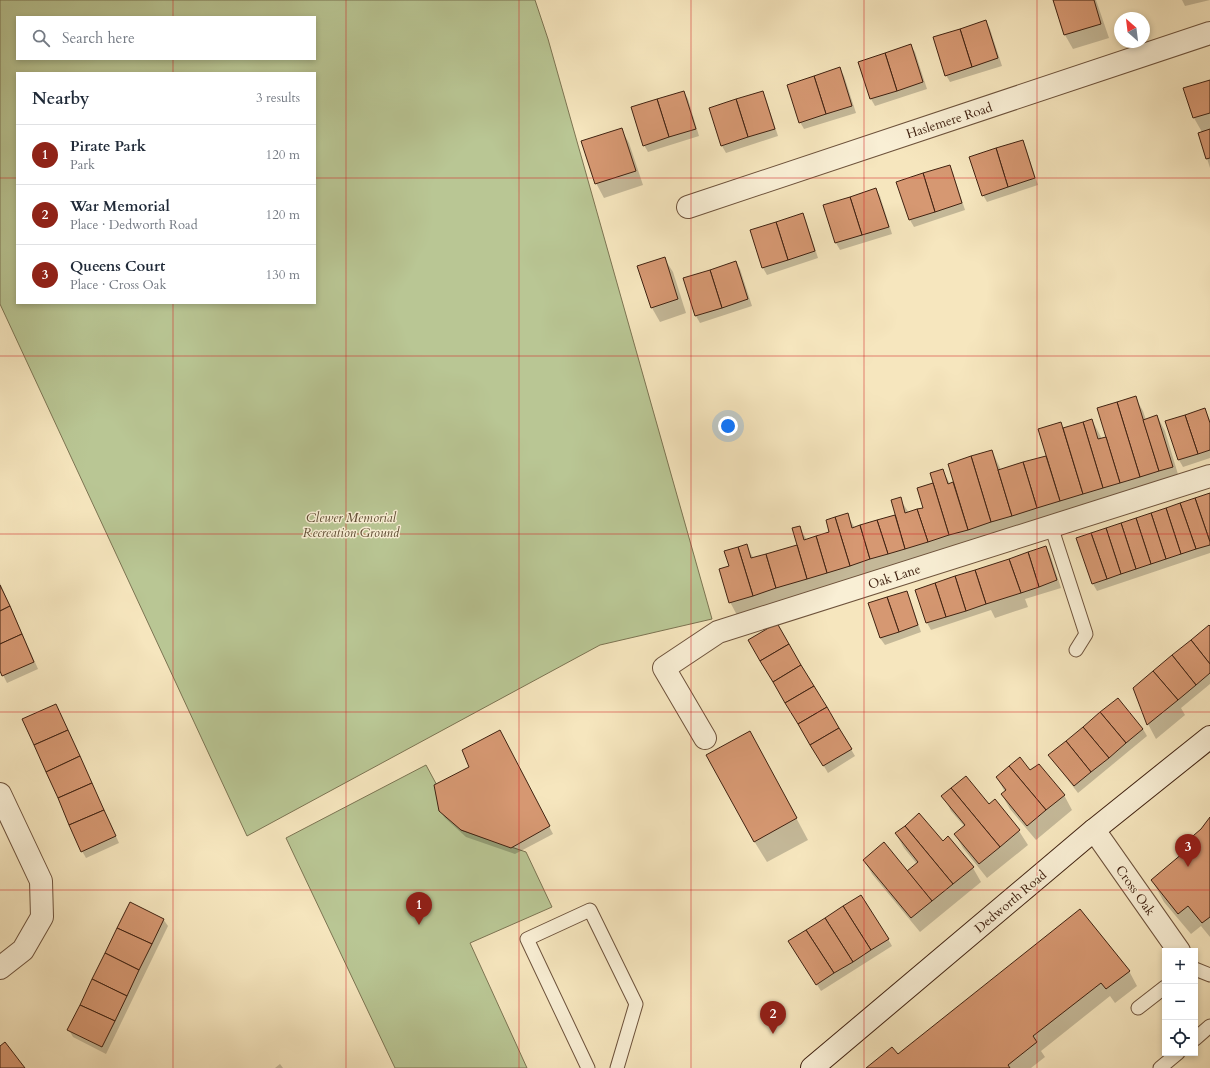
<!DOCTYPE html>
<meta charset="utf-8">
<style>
:root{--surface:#fff;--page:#f2f2f3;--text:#1f2937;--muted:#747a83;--line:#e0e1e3;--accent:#8f2418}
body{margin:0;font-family:Cardo,serif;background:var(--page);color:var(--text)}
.controls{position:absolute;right:12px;bottom:12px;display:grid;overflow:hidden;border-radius:0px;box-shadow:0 2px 6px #0003}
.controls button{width:36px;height:36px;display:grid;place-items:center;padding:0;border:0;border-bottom:1px solid var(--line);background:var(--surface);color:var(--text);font:20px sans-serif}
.compass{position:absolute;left:1114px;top:12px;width:36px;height:36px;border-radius:50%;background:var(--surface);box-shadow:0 2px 6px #0003;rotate:332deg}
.you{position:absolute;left:728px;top:426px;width:14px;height:14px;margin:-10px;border:3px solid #fff;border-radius:50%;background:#1a73e8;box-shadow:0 0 0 6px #1a73e833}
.badge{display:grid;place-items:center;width:26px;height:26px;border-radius:50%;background:var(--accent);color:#fff;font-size:13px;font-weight:700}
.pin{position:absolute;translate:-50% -33px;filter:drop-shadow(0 1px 2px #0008)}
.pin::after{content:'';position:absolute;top:21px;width:14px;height:12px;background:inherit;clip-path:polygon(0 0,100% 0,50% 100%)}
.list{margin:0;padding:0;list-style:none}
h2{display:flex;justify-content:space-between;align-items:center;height:52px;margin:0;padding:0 16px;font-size:17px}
h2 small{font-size:13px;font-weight:400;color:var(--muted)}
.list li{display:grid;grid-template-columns:26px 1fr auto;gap:12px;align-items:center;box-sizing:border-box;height:60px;padding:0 16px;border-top:1px solid var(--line)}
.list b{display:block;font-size:15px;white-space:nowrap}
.list p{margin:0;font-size:13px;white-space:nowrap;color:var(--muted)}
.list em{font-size:13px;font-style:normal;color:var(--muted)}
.icon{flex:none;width:22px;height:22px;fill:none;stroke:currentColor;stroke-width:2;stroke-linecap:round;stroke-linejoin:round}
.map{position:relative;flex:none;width:1210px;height:1068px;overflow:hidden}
.search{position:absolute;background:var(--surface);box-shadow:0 2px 6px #0003;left:16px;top:16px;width:300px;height:44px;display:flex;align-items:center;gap:10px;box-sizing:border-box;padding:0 14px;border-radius:0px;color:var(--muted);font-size:15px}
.panel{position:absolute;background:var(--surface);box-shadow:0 2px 6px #0003;left:16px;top:72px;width:300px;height:232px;border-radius:0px}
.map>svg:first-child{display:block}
.green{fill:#b9c694;stroke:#7c7452;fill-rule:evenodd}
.shadow{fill:#0003}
.building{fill:#d69872;stroke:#402211}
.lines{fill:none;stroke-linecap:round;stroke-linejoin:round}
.lane-casing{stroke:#6e533c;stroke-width:15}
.street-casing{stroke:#6e533c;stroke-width:24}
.secondary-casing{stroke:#402211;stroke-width:24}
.lane{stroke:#f9efd5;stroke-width:13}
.street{stroke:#f9efd5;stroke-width:22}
.secondary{stroke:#f9efd5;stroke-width:22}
.grid{fill:none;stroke:#d62828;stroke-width:1;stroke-opacity:0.55}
.labels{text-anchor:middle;stroke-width:3;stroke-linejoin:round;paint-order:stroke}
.street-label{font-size:13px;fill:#402211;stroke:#f9efd5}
.park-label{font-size:13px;font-style:italic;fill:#5e4b32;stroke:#f9efd5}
</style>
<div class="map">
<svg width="1210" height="1068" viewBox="0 0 1210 1068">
<rect width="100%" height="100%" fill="#f6e6be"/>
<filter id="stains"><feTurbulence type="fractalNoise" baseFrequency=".005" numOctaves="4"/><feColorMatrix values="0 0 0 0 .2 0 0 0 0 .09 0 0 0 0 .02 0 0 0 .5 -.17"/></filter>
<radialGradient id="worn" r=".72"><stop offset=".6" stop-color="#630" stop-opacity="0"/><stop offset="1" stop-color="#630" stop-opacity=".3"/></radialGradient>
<g class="green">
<path d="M0,0h535l13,39 164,580 -112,26 -353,191 -247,-532zM17,17h298v42h-298zM17,73h298v230h-298z"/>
<path d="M426,765l35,65 65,22 26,55 -82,36 57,125h-132l-109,-230z"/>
</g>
<g class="shadow">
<path d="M1054,0h42l13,38 -36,11 -8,-14z"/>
<path d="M1182,0h28l-25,6z"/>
<path d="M986,22l4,7 12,37 -52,16 -4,-7z"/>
<path d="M911,46l4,6 12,37 -52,17 -4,-7 -12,-37z"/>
<path d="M840,69l4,7 12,37 -52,16 -4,-7z"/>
<path d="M1210,81v87l-11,-35 3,-1 -8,-14 -9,-29z"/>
<path d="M684,92l4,7 11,37 -51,16 -4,-7z"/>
<path d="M762,92l4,7 12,37 -52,17 -4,-7 -11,-37z"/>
<path d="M621,129l8,14 14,42 -39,13 -8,-15z"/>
<path d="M1022,141l4,7 12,37 -51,17 -4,-7z"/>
<path d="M949,166l4,7 12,37 -51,17 -4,-7z"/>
<path d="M876,189l4,7 12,38 -52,16 -4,-7 -12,-37z"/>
<path d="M802,214l4,7 12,37 -51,17 -4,-7z"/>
<path d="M664,258l9,14 13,41 -26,9 -8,-14z"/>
<path d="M736,263l4,6 12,37 -52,17 -4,-7 -12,-37z"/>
<path d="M1135,397l8,14 3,9 11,-4 8,15 15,50 -442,136 -8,-15v-35l16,-22 8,14 44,-14 1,-18 8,13 23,-7 17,-18 8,13 41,-13 4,-16 9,14 15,-5 -6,-19 16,-5 9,-13 7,13 4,-2 38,-31 9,19 46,-14 13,-33 3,6 29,-9 10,19 5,-2z"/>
<path d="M1205,409l5,11v38l-27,9 -4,-7 -13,-38z"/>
<path d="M1210,494v59l-113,38 -4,-7 -15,-46z"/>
<path d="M1046,548l4,6 11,34 -36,11 3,8 -33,11 -4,-8 -60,20 -4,-7 -11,-33z"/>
<path d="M0,583l38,86 -31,14 -7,-14z"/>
<path d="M906,592l4,7 11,33 -36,13 -5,-7z"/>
<path d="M776,624l79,132 -27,17 -79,-133z"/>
<path d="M1210,625v59l-29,24 4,7 -29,24 -8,-15 -14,-36z"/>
<path d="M1118,700l25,29 4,7 -69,57 -24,-31 -4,-6z"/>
<path d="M56,705l63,138 -33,15 -4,-7z"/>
<path d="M503,738l50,96 -38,20 -49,-17 -21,-19 -5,-7 30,-43z"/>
<path d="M762,754l46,86 -41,22 -13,-21z"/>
<path d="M1030,771l34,24 8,15 -36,30 -26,-31 -8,-14 3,-3 -8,-14z"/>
<path d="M943,796l46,9 6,-4 24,30 9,14 -41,33 -24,-30 -8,-14 9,-8 -13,-15z"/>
<path d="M1210,819v118l-9,-11 -10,8 -27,-32 -12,-22 32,-26z"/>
<path d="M896,834l46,9 31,25 8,14 -61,50 -48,-58 -8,-14 43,12 10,-8 -13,-16z"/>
<path d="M163,919l5,7 -62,128 -33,-17 -4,-7z"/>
<path d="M888,939l4,7 -71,45 -27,-43z"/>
<path d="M1129,971l8,15 -22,17 -5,-7 -69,55 4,6 -14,11h-163l30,-13z"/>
<path d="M280,1064l3,4h-8z"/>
</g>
<g class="building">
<path d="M1053,0h41l7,24 -37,11z"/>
<path d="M986,20l12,38 -26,9 -12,-38z"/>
<path d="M960,29l12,38 -27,9 -12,-39z"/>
<path d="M911,44l12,38 -26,9 -12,-38z"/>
<path d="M885,53l12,38 -27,8 -12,-37z"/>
<path d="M840,67l12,39 -26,8 -12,-38z"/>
<path d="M814,76l12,38 -27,9 -12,-38z"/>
<path d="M1210,80v33l-17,5 -10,-30z"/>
<path d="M684,91l12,38 -27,8 -12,-38z"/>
<path d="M763,91l12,38 -27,8 -12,-38z"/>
<path d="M657,99l12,38 -26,9 -12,-39z"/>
<path d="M736,99l12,38 -27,9 -12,-38z"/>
<path d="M622,128l14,43 -41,13 -14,-43z"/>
<path d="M1210,129v29l-4,1 -8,-26z"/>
<path d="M1023,140l12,38 -27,9 -12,-39z"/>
<path d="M996,148l12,39 -26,9 -13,-39z"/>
<path d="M950,165l12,38 -27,9 -12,-39z"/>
<path d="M923,173l12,39 -26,8 -13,-38z"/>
<path d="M876,188l13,39 -27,8 -12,-38z"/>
<path d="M850,197l12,38 -27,8 -12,-38z"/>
<path d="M803,213l12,38 -27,9 -12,-38z"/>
<path d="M776,222l12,38 -26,8 -12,-38z"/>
<path d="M665,257l13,42 -27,9 -14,-42z"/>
<path d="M736,261l12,38 -26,9 -12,-38z"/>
<path d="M710,270l12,38 -27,8 -12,-38z"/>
<path d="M1136,396l23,75 -19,6 -23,-75z"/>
<path d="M1117,402l23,75 -20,6 -23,-75z"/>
<path d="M1205,408l5,15v27l-12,4 -13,-39z"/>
<path d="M1157,415l16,52 -14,4 -16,-51z"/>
<path d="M1185,415l13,39 -20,6 -13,-39z"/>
<path d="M1092,419l6,20 8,-2 14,46 -17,5 -20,-66z"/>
<path d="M1061,422l22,72 -23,7 -22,-72z"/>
<path d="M1083,422l20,66 -20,6 -20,-66z"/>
<path d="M992,450l20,66 -21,6 -20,-66z"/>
<path d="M971,456l20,66 -23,8 -20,-66z"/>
<path d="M1046,456l14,45 -23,7 -14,-46z"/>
<path d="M1023,462l14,46 -25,8 -14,-46z"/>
<path d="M943,469l5,15 5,-2 15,48 -19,5 -19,-62z"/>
<path d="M933,483l16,52 -21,7 -11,-33 6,-1 -6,-20z"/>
<path d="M1210,493v49l-15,-44z"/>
<path d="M901,497l4,16 12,-4 11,33 -23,7 -14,-49z"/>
<path d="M1195,498l15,44v3l-14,4 -16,-46z"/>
<path d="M1180,503l16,46 -15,5 -15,-46z"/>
<path d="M1166,508l15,46 -15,5 -15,-46z"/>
<path d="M848,513l4,15 8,-3 10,34 -20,7 -15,-49z"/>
<path d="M1151,513l15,46 -15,5 -15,-46z"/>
<path d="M895,515l10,34 -17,5 -11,-34z"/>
<path d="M835,517l15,49 -23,7 -11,-37 13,-4 -3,-12z"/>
<path d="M1136,518l15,46 -15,5 -15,-46z"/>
<path d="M877,520l11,34 -18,5 -10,-34z"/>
<path d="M1121,523l15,46 -15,5 -15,-46z"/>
<path d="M800,526l4,14 12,-4 11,37 -20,6 -15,-51z"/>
<path d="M1106,528l15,46 -14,5 -16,-46z"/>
<path d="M1091,533l16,46 -15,5 -16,-46z"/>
<path d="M747,544l4,14 15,-4 10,34 -23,8 -15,-49z"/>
<path d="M797,545l10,34 -31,9 -10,-34z"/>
<path d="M1046,546l11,34 -18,7 -11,-35z"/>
<path d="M738,547l15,49 -24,7 -10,-34 10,-3 -5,-15z"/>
<path d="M1028,552l11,35 -18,6 -12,-34z"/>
<path d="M1009,559l12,34 -35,11 -11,-34z"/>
<path d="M975,570l11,34 -20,7 -11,-35z"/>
<path d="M955,576l11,35 -20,6 -11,-34z"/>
<path d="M935,583l11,34 -20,6 -11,-33z"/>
<path d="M0,585l10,21 -10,5z"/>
<path d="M907,591l11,34 -19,7 -12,-35z"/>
<path d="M887,597l12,35 -19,6 -12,-35z"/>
<path d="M10,606l12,28 -22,10v-33z"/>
<path d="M777,623l12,21 -29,17 -12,-21z"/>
<path d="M1209,625l1,1v38l-19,-24z"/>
<path d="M22,634l12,28 -32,14 -2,-5v-27z"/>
<path d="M1191,640l19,24v9l-14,12 -24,-30z"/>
<path d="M789,644l12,21 -28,17 -13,-21z"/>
<path d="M1172,655l24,30 -18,15 -25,-29z"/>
<path d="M801,665l13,21 -29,17 -12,-21z"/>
<path d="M1153,671l25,29 -31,25 -14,-37z"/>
<path d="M814,686l13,21 -29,17 -13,-21z"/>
<path d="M1118,698l25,31 -17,14 -26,-31z"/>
<path d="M56,704l12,26 -34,15 -12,-26z"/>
<path d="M827,707l12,21 -29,17 -12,-21z"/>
<path d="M1100,712l26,31 -17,15 -26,-31z"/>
<path d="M1083,727l26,31 -18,14 -25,-31z"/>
<path d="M839,728l13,21 -29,17 -13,-21z"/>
<path d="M68,730l12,26 -34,16 -12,-27z"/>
<path d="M500,730l50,96 -39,22 -50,-18 -22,-19 -5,-26 35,-18 -7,-17z"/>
<path d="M750,731l47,87 -43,24 -48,-87z"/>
<path d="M1066,741l25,31 -17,14 -26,-31z"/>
<path d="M80,756l12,27 -34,15 -12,-26z"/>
<path d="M1020,757l10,13 9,-6 26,31 -19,15 -37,-44z"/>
<path d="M1009,766l37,44 -19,16 -26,-32 5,-4 -10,-13z"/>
<path d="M966,776l23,28 6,-5 25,31 -20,17 -49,-59z"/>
<path d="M92,783l12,27 -35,15 -11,-27z"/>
<path d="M951,788l49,59 -21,17 -25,-30 11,-9 -24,-29z"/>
<path d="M104,810l12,26 -35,16 -12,-27z"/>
<path d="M919,813l24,28 5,-5 26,31 -21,17 -48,-58z"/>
<path d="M1210,817v100l-8,6 -14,-17 -10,8 -27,-34 32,-27 -4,-5 22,-19z"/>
<path d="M905,826l48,58 -21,17 -25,-30 11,-9 -23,-29z"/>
<path d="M884,842l48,59 -21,17 -48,-58z"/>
<path d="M861,895l28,44 -18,11 -28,-44z"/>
<path d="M130,902l34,17 -12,25 -35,-16z"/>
<path d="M843,906l28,44 -18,12 -28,-44z"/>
<path d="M1080,909l50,62 -24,18 -5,-6 -68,53 4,6 -29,23 2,3h-144l26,-21 6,7z"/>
<path d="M825,918l28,44 -19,11 -28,-43z"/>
<path d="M117,928l35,16 -13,26 -34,-17z"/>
<path d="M806,930l28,43 -18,12 -28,-44z"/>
<path d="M105,953l34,17 -12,26 -35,-17z"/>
<path d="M92,979l35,17 -12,25 -35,-16z"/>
<path d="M80,1005l35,16 -13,26 -35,-17z"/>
<path d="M5,1042l20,26h-25v-22z"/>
</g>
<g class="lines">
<defs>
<g id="lane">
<path d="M1051,526l35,108 -10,16"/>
<path d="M1195,969l15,6"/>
<path d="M1138,1008l27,-21"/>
<path d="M1195,1039l15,-13"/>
<path d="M588,1068l-61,-129 63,-29 46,94 -19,64"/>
<path d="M1160,1068l18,-15"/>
</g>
<g id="street">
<path d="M688,207l522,-174"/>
<path d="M705,738l-41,-70 54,-36 492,-156"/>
<path d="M0,794l41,87 1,36 -19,33 -23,18"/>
<path d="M1094,830l85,121"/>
</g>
<path id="secondary" d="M812,1068l282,-238 116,-93"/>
</defs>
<use href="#lane" class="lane-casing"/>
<use href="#street" class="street-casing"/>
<use href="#secondary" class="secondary-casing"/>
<use href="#lane" class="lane"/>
<use href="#street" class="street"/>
<use href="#secondary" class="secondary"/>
</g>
<path class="grid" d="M173,0v17M346,0v1068M519,0v1068M691,0v1068M864,0v1068M1037,0v1068M173,59v14M0,178h17M315,178h895M173,303v765M0,356h1210M0,534h1210M0,712h1210M0,890h1210"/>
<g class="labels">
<g class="street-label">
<text transform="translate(949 120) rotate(-18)" y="5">Haslemere Road</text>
<text transform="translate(894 576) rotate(-18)" y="5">Oak Lane</text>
<text transform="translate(1136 890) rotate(55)" y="5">Cross Oak</text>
<text transform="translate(1010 901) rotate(-40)" y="5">Dedworth Road</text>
</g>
<g class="park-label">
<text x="351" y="522">Clewer Memorial<tspan x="351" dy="15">Recreation Ground</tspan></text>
</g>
</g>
<rect width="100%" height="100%" filter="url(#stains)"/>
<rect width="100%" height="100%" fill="url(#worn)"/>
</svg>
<div class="controls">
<button>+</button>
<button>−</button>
<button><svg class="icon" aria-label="locate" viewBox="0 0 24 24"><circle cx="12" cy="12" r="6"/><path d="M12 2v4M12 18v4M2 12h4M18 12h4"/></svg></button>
</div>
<svg class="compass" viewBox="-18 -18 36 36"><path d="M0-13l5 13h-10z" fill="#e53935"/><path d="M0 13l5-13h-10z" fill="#747a83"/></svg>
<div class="you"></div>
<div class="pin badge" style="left:419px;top:925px">1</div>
<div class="pin badge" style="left:773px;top:1034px">2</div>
<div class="pin badge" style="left:1188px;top:867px">3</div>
<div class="search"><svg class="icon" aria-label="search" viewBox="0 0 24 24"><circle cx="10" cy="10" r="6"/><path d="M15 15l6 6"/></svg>Search here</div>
<section class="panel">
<h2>Nearby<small>3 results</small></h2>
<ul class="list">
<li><span class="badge">1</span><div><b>Pirate Park</b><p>Park</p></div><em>120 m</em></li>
<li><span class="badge">2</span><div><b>War Memorial</b><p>Place · Dedworth Road</p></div><em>120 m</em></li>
<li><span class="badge">3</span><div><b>Queens Court</b><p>Place · Cross Oak</p></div><em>130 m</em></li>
</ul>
</section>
</div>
